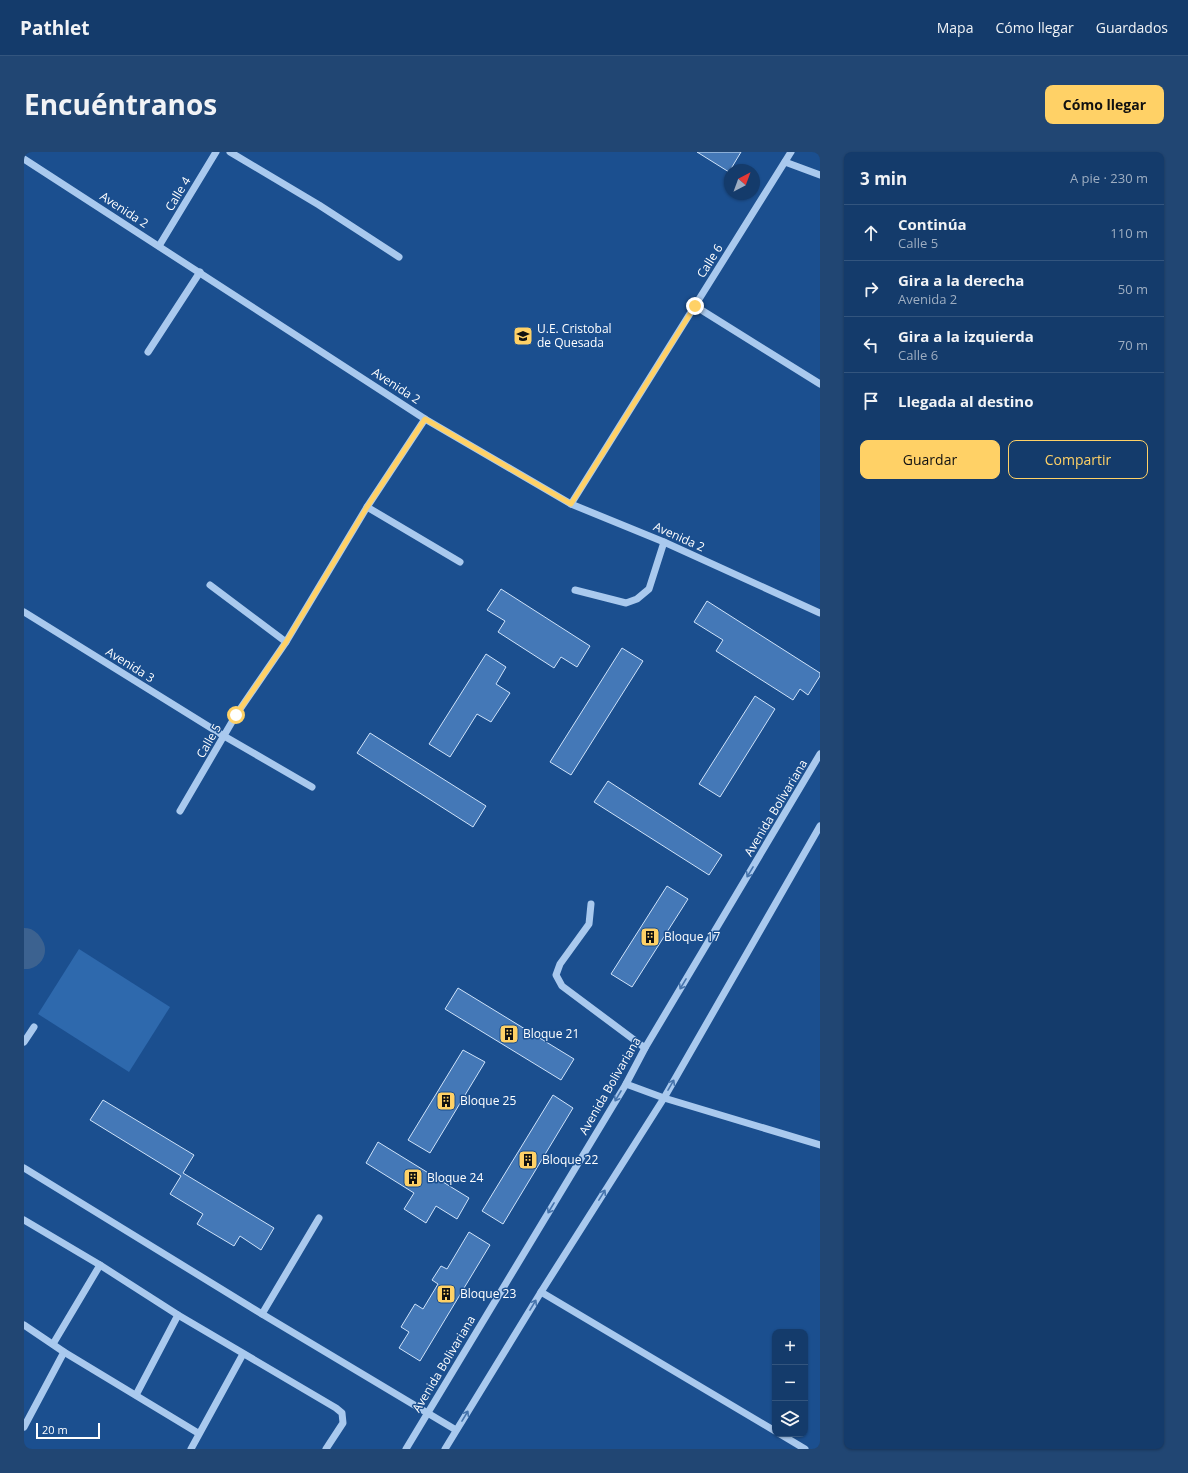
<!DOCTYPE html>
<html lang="es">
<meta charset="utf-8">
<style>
:root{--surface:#143b6b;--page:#214673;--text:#f1f3f6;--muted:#9dadc1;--line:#33557e;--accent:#ffd166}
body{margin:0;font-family:"Open Sans",sans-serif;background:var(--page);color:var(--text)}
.controls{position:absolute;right:12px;bottom:12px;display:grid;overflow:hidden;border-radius:8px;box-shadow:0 1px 3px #0004}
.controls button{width:36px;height:36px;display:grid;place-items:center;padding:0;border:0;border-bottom:1px solid var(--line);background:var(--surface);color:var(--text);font:20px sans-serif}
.compass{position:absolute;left:700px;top:12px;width:36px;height:36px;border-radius:50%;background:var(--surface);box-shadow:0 1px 3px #0004;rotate:41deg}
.scale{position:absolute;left:12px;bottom:10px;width:64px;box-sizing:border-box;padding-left:4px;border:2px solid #fff;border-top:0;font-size:11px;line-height:14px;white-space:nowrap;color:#fff;-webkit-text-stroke:3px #1b4f8f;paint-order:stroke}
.stop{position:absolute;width:12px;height:12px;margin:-9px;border:3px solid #ffd166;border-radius:50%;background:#fff}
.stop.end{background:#ffd166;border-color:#fff;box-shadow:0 1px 4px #0008}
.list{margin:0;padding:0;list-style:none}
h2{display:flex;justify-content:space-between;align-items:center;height:52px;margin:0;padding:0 16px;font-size:17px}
h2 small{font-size:13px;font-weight:400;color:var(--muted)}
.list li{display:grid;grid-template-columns:26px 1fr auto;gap:12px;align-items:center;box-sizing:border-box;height:56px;padding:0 16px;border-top:1px solid var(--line)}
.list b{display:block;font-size:15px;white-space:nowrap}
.list p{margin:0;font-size:13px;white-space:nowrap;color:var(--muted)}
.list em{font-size:13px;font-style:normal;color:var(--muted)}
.actions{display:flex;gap:8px;padding:12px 16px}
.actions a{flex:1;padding:9px 0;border:1px solid var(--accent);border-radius:8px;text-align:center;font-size:14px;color:var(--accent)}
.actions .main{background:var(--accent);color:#111}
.icon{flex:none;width:22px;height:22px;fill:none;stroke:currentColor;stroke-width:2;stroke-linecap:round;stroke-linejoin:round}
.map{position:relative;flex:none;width:796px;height:1297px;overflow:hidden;border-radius:8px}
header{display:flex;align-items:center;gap:24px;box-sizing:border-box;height:56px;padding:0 20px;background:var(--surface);border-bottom:1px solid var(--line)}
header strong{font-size:19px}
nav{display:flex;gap:22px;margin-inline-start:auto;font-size:14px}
.intro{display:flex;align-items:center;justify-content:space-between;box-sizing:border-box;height:96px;padding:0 24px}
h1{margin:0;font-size:28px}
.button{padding:10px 18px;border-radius:8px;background:var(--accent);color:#111;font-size:14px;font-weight:700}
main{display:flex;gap:24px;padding:0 24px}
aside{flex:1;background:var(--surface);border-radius:8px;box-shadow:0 1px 3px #0004}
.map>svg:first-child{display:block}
.green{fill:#2e69ad}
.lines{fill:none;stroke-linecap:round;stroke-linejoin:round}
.river{stroke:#3c6290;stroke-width:38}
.building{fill:#4478b7;stroke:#cfe3fa}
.minor{stroke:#a9c9ee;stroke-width:7}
.oneway{stroke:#4674ac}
.route{stroke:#ffd166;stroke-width:5}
.labels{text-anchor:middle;stroke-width:3;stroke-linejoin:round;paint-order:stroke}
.street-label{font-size:12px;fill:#fff;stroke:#1b4f8f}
.poi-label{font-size:12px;fill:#fff;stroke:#1b4f8f;text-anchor:start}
</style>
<header>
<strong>Pathlet</strong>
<nav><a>Mapa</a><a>Cómo llegar</a><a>Guardados</a></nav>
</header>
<div class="intro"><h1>Encuéntranos</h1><a class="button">Cómo llegar</a></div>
<main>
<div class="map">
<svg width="796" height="1297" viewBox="0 0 796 1297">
<rect width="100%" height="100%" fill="#1b4f8f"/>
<path class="green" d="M55,797l91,58 -41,65 -91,-58z"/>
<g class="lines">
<path class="river" d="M0,795l2,3"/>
</g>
<g class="building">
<path d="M673,0h44l-12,20z"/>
<path d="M477,437l89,57 -13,21 -16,-10 -7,11 -56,-36 7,-11 -18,-11z"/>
<path d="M683,449l113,72v3l-12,19 -8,-6 -7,11 -77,-49 7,-11 -29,-18z"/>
<path d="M598,496l21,13 -72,114 -21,-13z"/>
<path d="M462,502l20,13 -10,17 14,9 -19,29 -14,-8 -27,43 -21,-13z"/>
<path d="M731,544l20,13 -55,88 -21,-13z"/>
<path d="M346,581l116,73 -13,21 -116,-74z"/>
<path d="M584,629l114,74 -13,20 -115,-73z"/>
<path d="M643,734l21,13 -56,88 -21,-13z"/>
<path d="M434,836l116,71 -13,21 -116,-71z"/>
<path d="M439,898l22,12 -55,91 -22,-13z"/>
<path d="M529,943l20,13 -70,116 -21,-13z"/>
<path d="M79,948l91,55 -11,18 91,55 -13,22 -21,-14 -6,10 -37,-22 6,-10 -33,-20 11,-18 -91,-56z"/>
<path d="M354,990l91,56 -12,21 -21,-13 -10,17 -22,-14 10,-16 -48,-30z"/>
<path d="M445,1080l21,13 -70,116 -21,-13 10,-16 -8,-5 14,-23 8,5 15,-25 -6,-4 9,-14 6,3z"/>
</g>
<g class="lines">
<g class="minor">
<path d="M206,0l89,53 80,52"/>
<path d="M0,7l401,260 146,85 93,38 156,71"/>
<path d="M761,10l35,13"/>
<path d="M135,94l57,-94"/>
<path d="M671,154l125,78"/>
<path d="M124,200l52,-80"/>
<path d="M547,352l220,-352"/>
<path d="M343,355l93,55"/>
<path d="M186,433l76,57"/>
<path d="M551,438l51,13 11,-4 12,-10 15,-47"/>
<path d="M0,460l200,124 88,51"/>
<path d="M156,659l56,-96 50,-73 81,-135 58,-88"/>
<path d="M567,752l-2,20 -29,40 -4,11 6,11 83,62"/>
<path d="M0,890l10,-15"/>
<path d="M602,932l38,14 156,47"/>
<path d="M0,1016l238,146 194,116"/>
<path d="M0,1068l76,45 78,50 158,93 6,5 1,10 -17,26"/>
<path d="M517,1140l234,139"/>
<path d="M238,1162l57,-96"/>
<path d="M0,1173l40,27 134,81"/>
<path d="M29,1192l47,-79"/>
<path d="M112,1243l42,-80"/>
<path d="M0,1275l40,-75"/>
<path d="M756,1282l25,15"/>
<path d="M167,1297l52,-95"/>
<path d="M382,1297l220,-365 19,-36 175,-294"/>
<path d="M421,1297l96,-157 123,-194 156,-272"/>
</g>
</g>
<defs><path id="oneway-shaft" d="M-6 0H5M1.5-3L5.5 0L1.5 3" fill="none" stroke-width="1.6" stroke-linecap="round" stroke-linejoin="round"/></defs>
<g class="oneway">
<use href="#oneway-shaft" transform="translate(726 720) rotate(121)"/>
<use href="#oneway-shaft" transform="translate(659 832) rotate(121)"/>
<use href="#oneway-shaft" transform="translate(647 933) rotate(-60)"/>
<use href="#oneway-shaft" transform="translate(594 944) rotate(121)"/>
<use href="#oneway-shaft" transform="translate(578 1043) rotate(-58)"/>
<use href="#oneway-shaft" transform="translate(527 1056) rotate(121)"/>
<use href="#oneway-shaft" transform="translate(509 1153) rotate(-59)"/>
<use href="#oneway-shaft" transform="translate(441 1264) rotate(-59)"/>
</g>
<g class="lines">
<path class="route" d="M212,563l50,-73 81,-135 58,-88 146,85 124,-198"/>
</g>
<defs>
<symbol id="school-square" viewBox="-11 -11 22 22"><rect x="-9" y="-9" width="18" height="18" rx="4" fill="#ffd166" stroke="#1b4f8f"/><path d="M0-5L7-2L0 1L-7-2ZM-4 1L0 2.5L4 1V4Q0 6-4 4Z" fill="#111"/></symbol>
<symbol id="building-square" viewBox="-11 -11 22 22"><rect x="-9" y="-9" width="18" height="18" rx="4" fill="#ffd166" stroke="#1b4f8f"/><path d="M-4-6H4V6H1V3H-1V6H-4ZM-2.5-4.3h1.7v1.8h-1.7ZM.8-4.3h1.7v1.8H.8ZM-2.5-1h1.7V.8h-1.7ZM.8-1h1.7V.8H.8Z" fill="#111"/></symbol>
</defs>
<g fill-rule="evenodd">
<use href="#school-square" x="488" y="173" width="22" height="22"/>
<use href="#building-square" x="615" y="774" width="22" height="22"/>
<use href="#building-square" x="474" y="871" width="22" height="22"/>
<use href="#building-square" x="411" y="938" width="22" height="22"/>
<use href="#building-square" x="493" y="997" width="22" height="22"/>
<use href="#building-square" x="378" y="1015" width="22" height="22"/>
<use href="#building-square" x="411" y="1131" width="22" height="22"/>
</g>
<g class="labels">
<g class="street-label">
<text transform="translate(154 42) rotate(-59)" y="4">Calle 4</text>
<text transform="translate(100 58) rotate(33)" y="4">Avenida 2</text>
<text transform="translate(686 109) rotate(-58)" y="4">Calle 6</text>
<text transform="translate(372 234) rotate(33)" y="4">Avenida 2</text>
<text transform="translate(655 385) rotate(24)" y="4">Avenida 2</text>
<text transform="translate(106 513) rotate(32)" y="4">Avenida 3</text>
<text transform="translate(185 589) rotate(-60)" y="4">Calle 5</text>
<text transform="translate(752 656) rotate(-59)" y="4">Avenida Bolivariana</text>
<text transform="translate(586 934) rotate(-60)" y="4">Avenida Bolivariana</text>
<text transform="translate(420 1212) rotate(-59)" y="4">Avenida Bolivariana</text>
</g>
<g class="poi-label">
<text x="513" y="181">U.E. Cristobal<tspan x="513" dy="14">de Quesada</tspan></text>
<text x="640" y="789">Bloque 17</text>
<text x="499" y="886">Bloque 21</text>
<text x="436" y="953">Bloque 25</text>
<text x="518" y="1012">Bloque 22</text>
<text x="403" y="1030">Bloque 24</text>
<text x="436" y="1146">Bloque 23</text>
</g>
</g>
</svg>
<div class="controls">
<button>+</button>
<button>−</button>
<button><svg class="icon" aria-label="layers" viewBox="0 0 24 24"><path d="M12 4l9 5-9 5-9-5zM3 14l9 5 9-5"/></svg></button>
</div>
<svg class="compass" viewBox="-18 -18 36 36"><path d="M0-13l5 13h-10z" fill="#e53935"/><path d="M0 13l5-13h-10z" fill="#9dadc1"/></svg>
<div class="scale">20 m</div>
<div class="stop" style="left:212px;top:563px"></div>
<div class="stop end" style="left:671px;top:154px"></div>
</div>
<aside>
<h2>3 min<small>A pie · 230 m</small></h2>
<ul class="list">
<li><svg class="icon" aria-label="ahead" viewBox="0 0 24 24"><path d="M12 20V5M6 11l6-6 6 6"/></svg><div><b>Continúa</b><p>Calle 5</p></div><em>110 m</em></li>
<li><svg class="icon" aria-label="right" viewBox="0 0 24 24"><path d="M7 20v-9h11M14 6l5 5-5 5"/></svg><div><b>Gira a la derecha</b><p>Avenida 2</p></div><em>50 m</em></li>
<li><svg class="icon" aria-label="left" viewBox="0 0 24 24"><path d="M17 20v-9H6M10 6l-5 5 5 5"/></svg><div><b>Gira a la izquierda</b><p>Calle 6</p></div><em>70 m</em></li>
<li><svg class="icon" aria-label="arrive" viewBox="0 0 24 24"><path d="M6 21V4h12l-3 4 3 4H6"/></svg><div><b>Llegada al destino</b></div></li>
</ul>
<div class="actions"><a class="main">Guardar</a><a>Compartir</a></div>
</aside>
</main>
